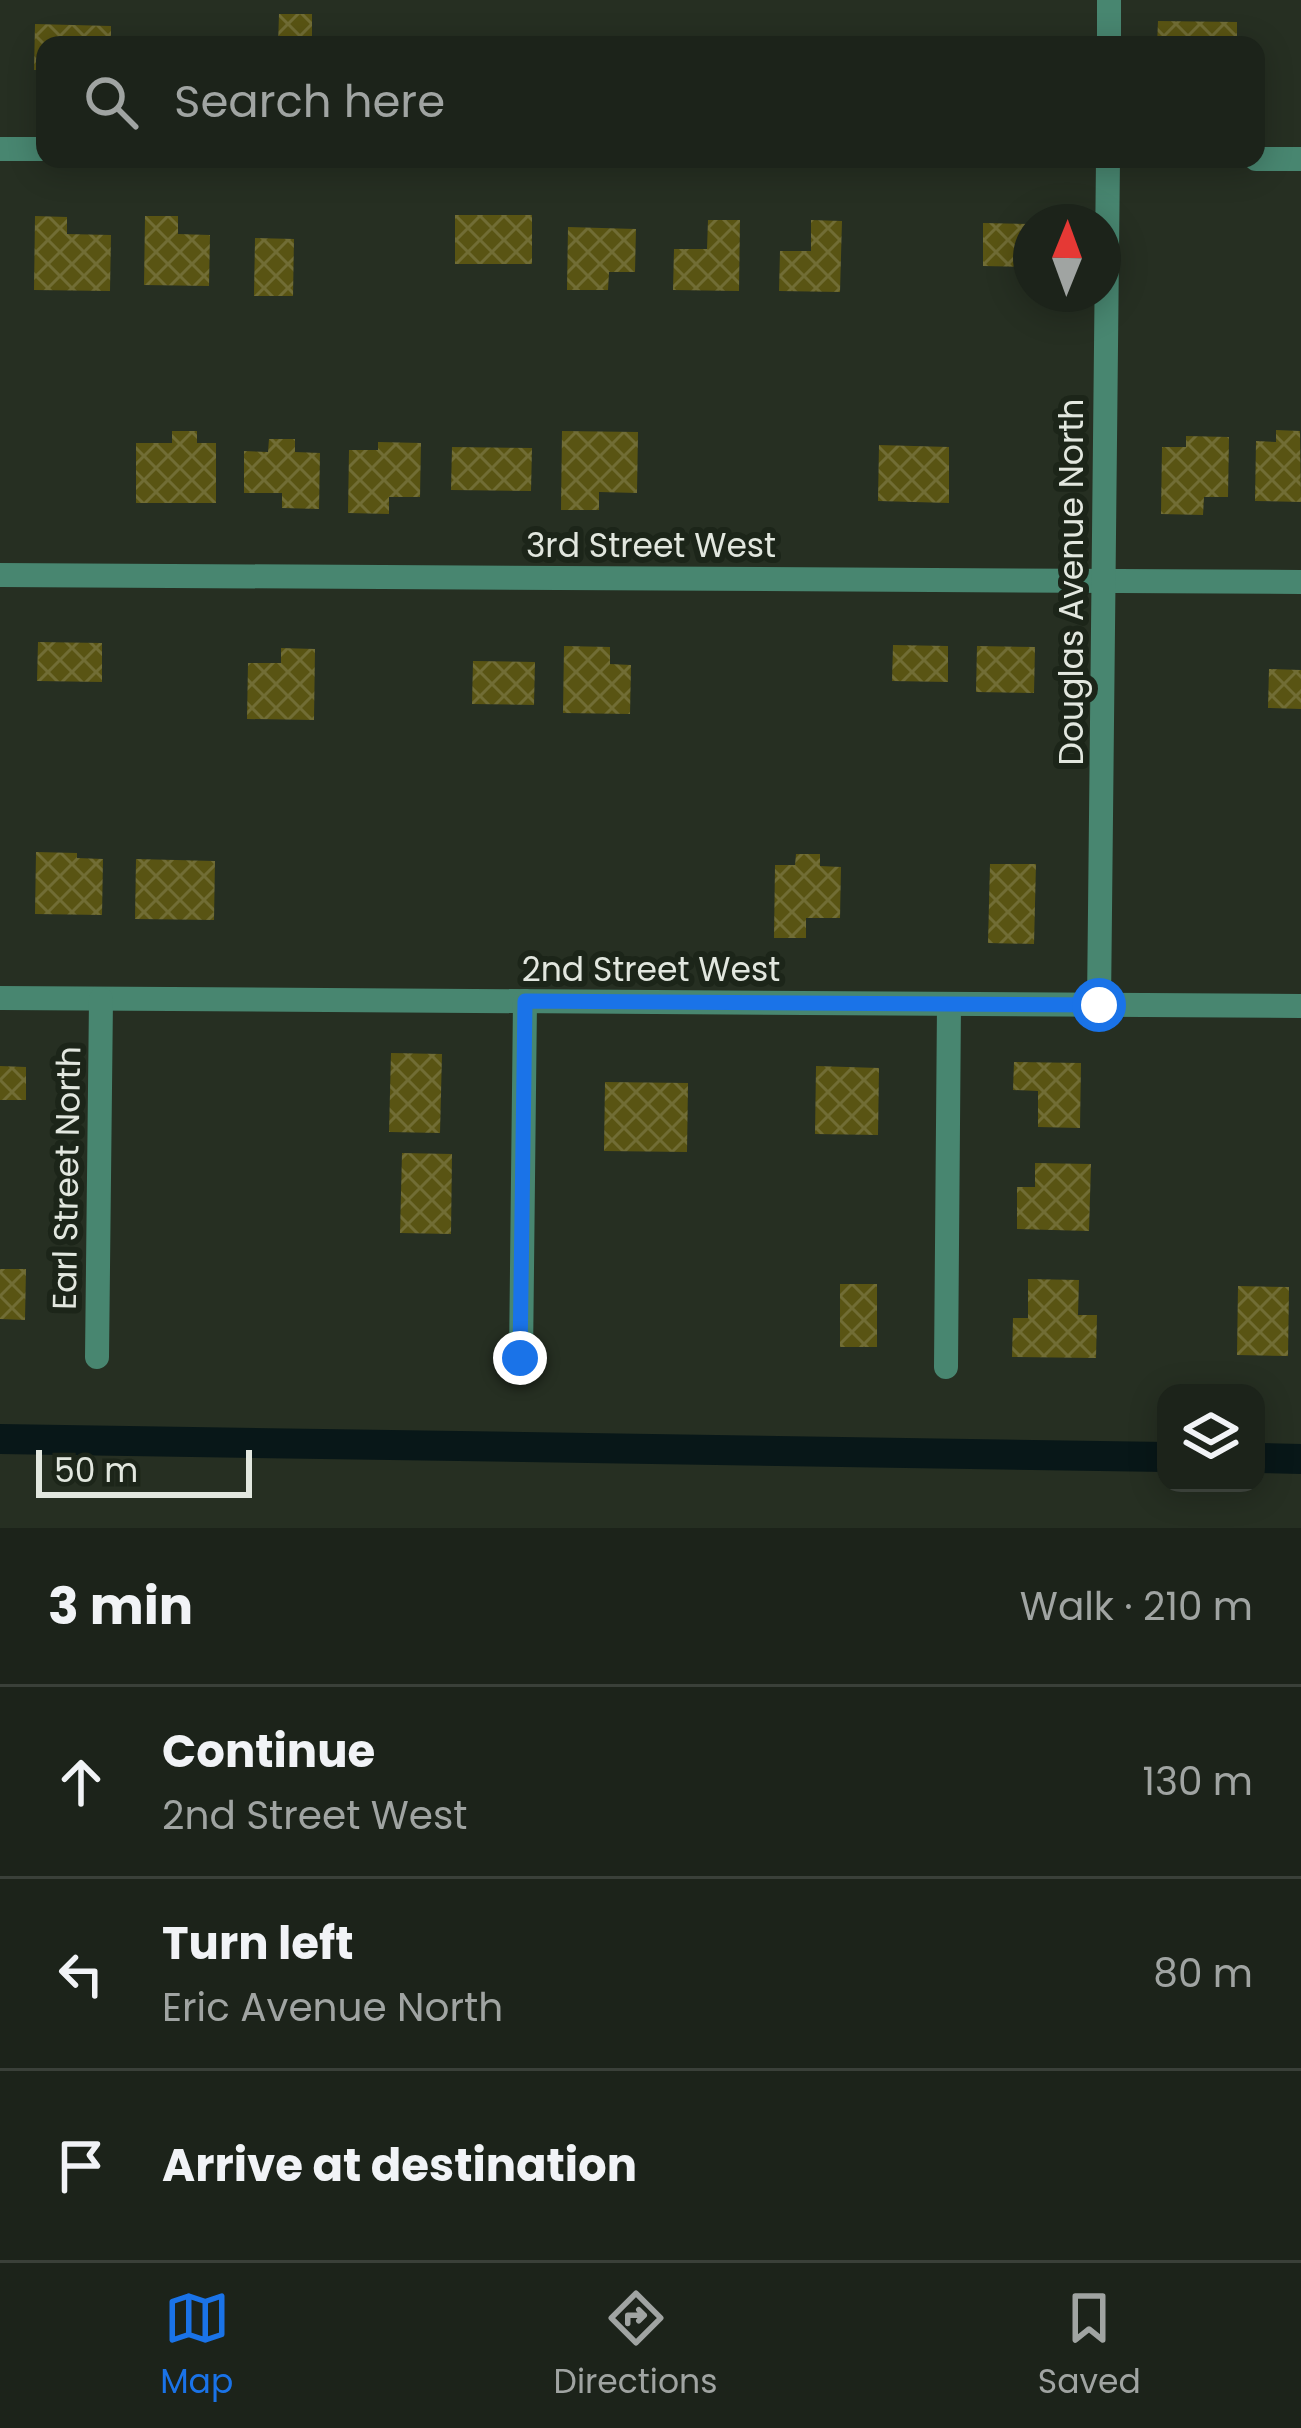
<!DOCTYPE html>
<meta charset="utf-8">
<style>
:root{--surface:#1c231a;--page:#292f27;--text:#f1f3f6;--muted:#a0a4a2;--line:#3a4039;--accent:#1a73e8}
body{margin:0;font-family:Poppins,sans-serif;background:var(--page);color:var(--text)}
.controls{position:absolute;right:36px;bottom:36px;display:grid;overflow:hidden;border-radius:24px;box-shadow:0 6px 30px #0003}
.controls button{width:108px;height:108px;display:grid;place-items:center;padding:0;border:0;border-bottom:3px solid var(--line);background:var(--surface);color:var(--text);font:60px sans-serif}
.compass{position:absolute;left:1013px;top:204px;width:108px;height:108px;border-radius:50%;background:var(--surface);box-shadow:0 6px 30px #0003;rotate:1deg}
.scale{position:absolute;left:36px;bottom:30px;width:216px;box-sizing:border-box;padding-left:12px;border:6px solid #e2e7df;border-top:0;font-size:33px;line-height:42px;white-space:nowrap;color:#e2e7df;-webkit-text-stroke:9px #1c2519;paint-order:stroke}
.stop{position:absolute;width:36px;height:36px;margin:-27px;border:9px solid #1a73e8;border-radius:50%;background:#fff}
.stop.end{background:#1a73e8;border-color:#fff;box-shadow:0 3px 12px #0008}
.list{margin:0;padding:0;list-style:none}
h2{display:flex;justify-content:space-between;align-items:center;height:156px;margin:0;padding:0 48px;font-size:51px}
h2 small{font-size:39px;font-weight:400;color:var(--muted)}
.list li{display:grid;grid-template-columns:78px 1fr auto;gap:36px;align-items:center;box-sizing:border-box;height:192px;padding:0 48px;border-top:3px solid var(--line)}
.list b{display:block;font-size:45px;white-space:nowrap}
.list p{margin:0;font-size:39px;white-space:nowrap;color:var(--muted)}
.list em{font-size:39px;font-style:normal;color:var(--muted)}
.icon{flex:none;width:66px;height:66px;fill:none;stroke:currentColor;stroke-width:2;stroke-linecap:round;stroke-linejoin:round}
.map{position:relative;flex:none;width:1301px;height:1528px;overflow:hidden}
.search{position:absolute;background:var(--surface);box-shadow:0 6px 30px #0003;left:36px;right:36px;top:36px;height:132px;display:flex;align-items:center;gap:30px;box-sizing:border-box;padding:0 42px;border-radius:24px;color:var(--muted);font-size:45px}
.sheet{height:732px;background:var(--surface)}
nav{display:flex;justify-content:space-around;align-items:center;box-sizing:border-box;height:168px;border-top:3px solid var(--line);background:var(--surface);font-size:33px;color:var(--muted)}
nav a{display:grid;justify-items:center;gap:6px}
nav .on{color:var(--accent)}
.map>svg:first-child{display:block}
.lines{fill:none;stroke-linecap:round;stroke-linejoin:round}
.canal{stroke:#081718;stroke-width:30}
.building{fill:url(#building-cross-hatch)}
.minor{stroke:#488670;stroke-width:24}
.route{stroke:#1a73e8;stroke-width:15}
.labels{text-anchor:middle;stroke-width:12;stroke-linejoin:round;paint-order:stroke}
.street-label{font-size:33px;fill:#e2e7df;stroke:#1c2519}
</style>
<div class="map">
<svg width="1301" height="1528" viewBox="0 0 1301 1528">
<defs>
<pattern id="building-cross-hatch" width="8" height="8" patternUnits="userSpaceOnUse" patternTransform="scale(3)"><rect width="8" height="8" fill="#595413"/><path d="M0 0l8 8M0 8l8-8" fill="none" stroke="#716d35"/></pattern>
</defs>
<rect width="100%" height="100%" fill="#262f22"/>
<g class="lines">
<g class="canal">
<path d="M0,1439l1166,18"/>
<path d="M1256,1458l45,1"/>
</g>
</g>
<g class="building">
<path d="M279,14h33v31h-34z"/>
<path d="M1158,21l79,1v23h-80z"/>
<path d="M35,24l76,2v19h-66v25h-11z"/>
<rect x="455" y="215" width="77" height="49"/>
<path d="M35,216l32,1v17l44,1 -1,56 -76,-1z"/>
<path d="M145,216h33v18l32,1 -1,51 -65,-1z"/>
<path d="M708,220h32l-1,71 -66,-1 1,-41h33z"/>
<path d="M811,220l31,1 -2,71 -61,-1 1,-40h31z"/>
<path d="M983,223l48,1v43l-48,-1z"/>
<path d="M568,227l68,2 -1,43h-26l-1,18h-41z"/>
<path d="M255,238l39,1 -1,57h-39z"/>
<path d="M1276,430l24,1 1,71 -46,-1 1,-60 20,1z"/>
<path d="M172,431h25v12h19v60h-80v-60h36z"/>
<path d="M562,431l76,1 -1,61 -38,-1v18h-38z"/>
<path d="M1186,436l43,1 -1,60h-24l-1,18 -42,-1 1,-67h24z"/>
<path d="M269,439h26v13l25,1 -1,56 -37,-1v-15h-38v-42l24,1z"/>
<path d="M378,442l43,1 -1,54h-31v17l-41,-1 1,-63h29z"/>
<path d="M879,445l70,2v56l-71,-2z"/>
<path d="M452,447l80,1 -1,43 -80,-1z"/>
<path d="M38,642l64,1v39l-65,-1z"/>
<path d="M893,645l55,1v36l-56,-1z"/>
<path d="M564,646l46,1v17l21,1 -1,49 -67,-1z"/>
<path d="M977,646l58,1 -1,46 -58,-1z"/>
<path d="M281,648l34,1 -1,71 -67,-1 1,-56h33z"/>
<path d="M473,661l62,1 -1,43 -62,-1z"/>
<path d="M1269,669l32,1v39l-33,-1z"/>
<path d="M36,852l41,1v5l26,1 -1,56 -67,-1z"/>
<path d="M796,854h24v12l21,1 -1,51h-34v20h-32l1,-73h20z"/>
<path d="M136,859l79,2 -1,59 -79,-1z"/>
<path d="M990,864h46l-2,80 -46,-1z"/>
<path d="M391,1053l51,1 -2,79 -51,-1z"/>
<path d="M1014,1062l67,1 -1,65 -42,-1v-36l-25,-1z"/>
<path d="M0,1066l26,1v33h-26z"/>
<path d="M816,1066l63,2 -1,67 -63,-1z"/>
<path d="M605,1082l83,1 -1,69 -83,-1z"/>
<path d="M402,1153l50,1 -1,80 -51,-1z"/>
<path d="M1035,1163l56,1 -2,67 -72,-2v-42h18z"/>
<path d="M0,1269h26l-1,51 -25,-1z"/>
<path d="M1028,1279l51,1 -1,35h19l-1,43 -84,-1 1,-39h15z"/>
<rect x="840" y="1284" width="37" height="63"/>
<path d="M1238,1286l51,1 -1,69 -51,-1z"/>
</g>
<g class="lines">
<g class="minor">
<path d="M1109,45v-45"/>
<path d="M0,149h45"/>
<path d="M1256,159h45"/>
<path d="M0,575l1301,7"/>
<path d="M0,998l1301,8"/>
<path d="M1099,1005l9,-846"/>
<path d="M97,1357l4,-358"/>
<path d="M521,1358l4,-357"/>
<path d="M946,1367l3,-363"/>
</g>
</g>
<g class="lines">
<path class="route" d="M520,1358l5,-357 574,4"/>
</g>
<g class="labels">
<g class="street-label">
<text x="651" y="557">3rd Street West</text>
<text transform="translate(1071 582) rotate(-90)" y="12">Douglas Avenue North</text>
<text x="651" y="981">2nd Street West</text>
<text transform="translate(66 1178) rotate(-89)" y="12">Earl Street North</text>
</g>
</g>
</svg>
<div class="controls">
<button><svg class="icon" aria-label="layers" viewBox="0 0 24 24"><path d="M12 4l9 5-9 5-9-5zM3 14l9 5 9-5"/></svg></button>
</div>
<svg class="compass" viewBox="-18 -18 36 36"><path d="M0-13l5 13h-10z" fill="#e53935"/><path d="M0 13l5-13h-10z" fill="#a0a4a2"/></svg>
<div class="scale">50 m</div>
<div class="stop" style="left:1099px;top:1005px"></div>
<div class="stop end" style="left:520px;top:1358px"></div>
<div class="search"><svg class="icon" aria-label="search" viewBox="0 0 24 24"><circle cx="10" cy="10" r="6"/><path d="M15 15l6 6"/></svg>Search here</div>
</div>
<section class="sheet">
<h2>3 min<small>Walk · 210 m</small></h2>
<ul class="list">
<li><svg class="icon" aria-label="ahead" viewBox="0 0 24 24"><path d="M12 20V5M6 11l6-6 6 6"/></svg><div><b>Continue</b><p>2nd Street West</p></div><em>130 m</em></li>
<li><svg class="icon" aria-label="left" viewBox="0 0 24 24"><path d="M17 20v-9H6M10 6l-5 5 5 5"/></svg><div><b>Turn left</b><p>Eric Avenue North</p></div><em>80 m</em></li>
<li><svg class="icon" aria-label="arrive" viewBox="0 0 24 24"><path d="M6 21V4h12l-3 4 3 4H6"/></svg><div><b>Arrive at destination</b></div></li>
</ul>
</section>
<nav>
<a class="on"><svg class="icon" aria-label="map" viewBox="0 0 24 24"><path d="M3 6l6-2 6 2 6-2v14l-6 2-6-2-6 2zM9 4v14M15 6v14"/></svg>Map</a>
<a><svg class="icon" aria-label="directions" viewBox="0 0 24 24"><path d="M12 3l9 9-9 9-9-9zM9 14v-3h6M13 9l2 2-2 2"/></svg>Directions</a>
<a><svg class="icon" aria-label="saved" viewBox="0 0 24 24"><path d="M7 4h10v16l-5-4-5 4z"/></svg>Saved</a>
</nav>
